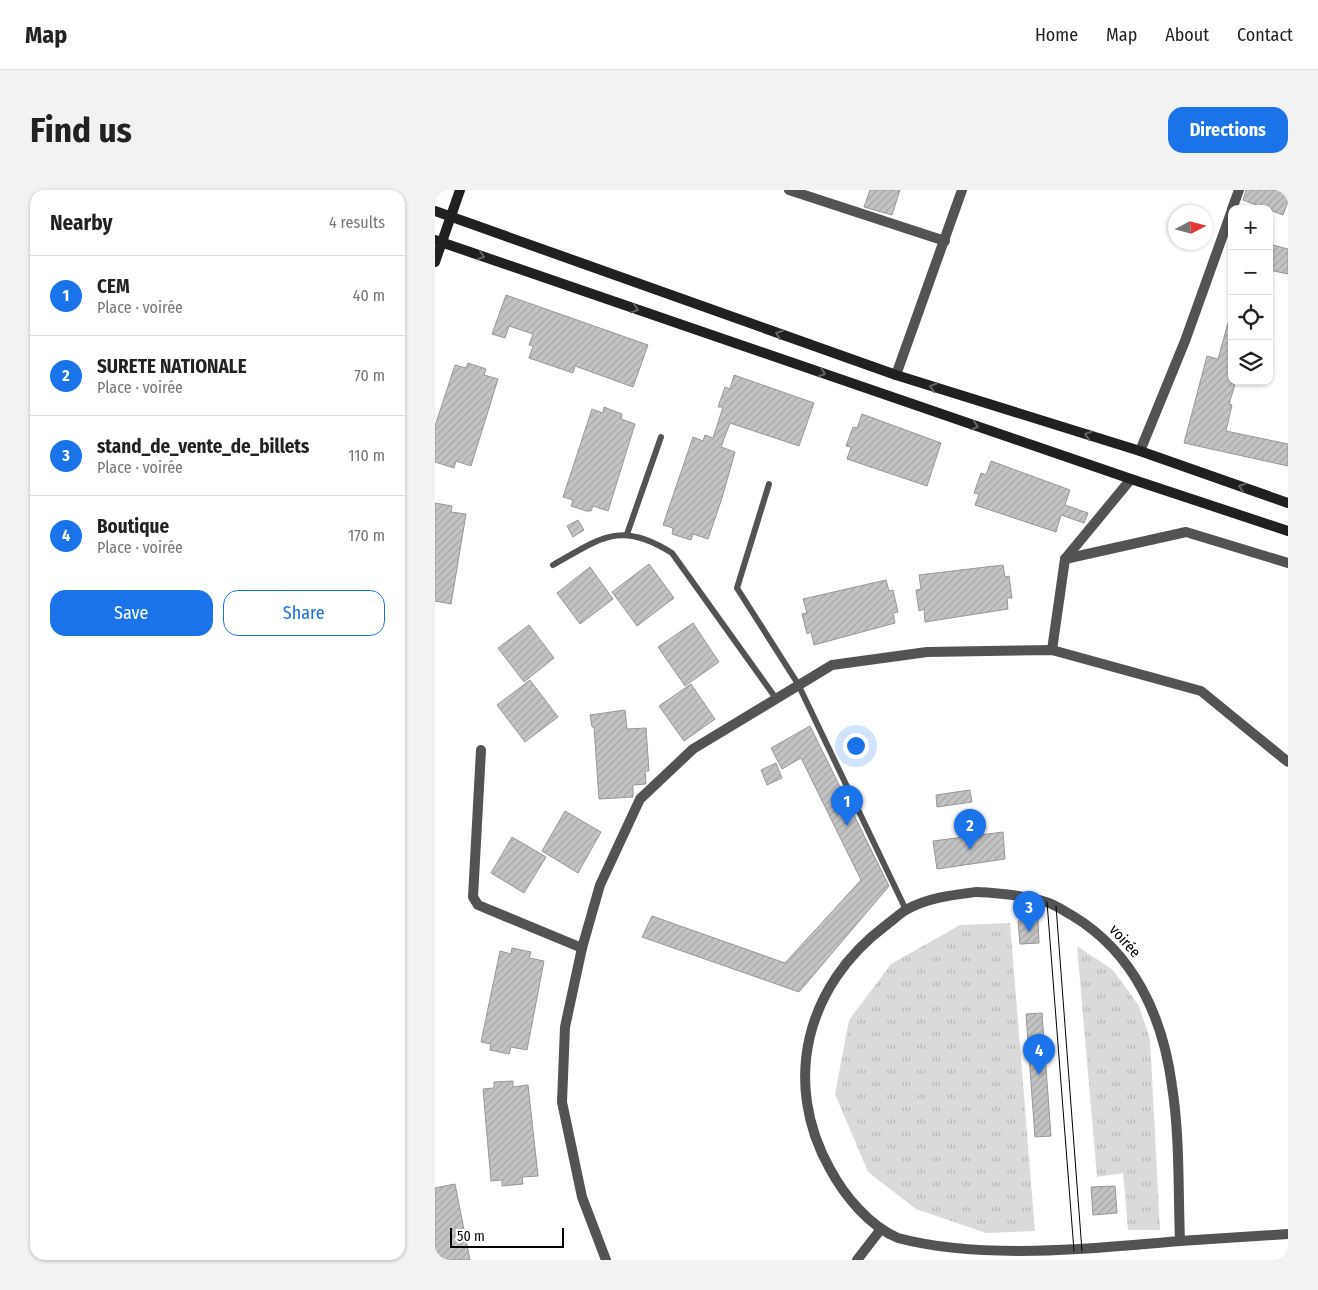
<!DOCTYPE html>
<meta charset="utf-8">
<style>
:root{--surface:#fff;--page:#f2f2f2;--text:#222;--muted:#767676;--line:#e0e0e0;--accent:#1a73e8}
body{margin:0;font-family:"Fira Sans Condensed",sans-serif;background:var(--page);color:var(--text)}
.controls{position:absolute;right:15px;top:15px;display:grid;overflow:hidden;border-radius:10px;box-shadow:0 1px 4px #0004}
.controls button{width:45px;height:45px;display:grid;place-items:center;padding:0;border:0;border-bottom:1px solid var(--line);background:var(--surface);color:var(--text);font:25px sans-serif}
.compass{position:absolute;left:733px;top:15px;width:45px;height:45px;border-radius:50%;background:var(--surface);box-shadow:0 1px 4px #0004;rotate:84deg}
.scale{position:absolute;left:15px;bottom:12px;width:114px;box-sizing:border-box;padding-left:5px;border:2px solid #000;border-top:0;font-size:14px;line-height:18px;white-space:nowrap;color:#000;-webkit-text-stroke:4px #fff;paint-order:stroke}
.you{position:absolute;left:420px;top:555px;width:18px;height:18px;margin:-12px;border:4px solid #fff;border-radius:50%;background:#1a73e8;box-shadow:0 0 0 8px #1a73e833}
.badge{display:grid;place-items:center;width:32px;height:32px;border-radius:50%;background:var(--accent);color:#fff;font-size:16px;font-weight:700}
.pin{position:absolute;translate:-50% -41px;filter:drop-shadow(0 1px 2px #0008)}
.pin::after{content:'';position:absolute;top:26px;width:18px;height:15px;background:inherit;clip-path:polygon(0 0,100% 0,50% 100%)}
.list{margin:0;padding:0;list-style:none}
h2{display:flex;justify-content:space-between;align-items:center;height:65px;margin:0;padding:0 20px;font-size:21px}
h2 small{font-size:16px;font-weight:400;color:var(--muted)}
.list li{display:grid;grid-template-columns:32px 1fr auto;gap:15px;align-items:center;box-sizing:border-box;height:80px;padding:0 20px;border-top:1px solid var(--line)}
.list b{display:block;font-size:19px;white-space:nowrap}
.list p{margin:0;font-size:16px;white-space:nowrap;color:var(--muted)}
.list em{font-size:16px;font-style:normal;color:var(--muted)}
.actions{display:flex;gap:10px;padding:15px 20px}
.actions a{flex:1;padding:11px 0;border:1px solid var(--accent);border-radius:15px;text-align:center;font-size:18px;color:var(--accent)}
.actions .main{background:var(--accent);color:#fff}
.icon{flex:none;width:28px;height:28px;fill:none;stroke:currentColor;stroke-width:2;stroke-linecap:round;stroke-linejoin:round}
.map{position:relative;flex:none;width:853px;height:1070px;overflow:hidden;border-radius:15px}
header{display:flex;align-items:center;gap:30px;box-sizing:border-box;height:70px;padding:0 25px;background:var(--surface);border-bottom:1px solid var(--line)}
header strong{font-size:24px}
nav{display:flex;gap:28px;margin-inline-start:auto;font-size:18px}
.intro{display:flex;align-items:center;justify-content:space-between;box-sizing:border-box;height:120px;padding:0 30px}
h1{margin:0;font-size:35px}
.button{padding:12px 22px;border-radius:15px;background:var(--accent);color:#fff;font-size:18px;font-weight:700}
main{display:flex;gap:30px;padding:0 30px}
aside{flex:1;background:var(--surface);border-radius:15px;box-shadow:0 1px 4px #0004}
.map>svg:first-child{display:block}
.park{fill:url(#park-tufts)}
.building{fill:url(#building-hatch);stroke:#979797}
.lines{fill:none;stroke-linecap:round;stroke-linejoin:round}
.service{stroke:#535353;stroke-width:6}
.minor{stroke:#535353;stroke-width:10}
.secondary{stroke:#202020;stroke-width:10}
.tram{stroke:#000;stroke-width:1}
.oneway{stroke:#636363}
.labels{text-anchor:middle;stroke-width:5;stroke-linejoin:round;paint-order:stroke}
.street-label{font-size:15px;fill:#000;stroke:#fff}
</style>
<header>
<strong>Map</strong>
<nav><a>Home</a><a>Map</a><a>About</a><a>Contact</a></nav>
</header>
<div class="intro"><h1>Find us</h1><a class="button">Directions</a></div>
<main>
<aside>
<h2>Nearby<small>4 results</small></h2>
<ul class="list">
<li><span class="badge">1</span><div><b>CEM</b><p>Place · voirée</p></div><em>40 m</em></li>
<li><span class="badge">2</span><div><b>SURETE NATIONALE</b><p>Place · voirée</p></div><em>70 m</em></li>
<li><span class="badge">3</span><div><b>stand_de_vente_de_billets</b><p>Place · voirée</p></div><em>110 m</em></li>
<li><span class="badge">4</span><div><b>Boutique</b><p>Place · voirée</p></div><em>170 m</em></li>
</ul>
<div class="actions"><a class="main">Save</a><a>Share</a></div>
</aside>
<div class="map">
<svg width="853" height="1070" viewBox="0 0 853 1070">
<defs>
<pattern id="park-tufts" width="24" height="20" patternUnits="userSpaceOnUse" patternTransform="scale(1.25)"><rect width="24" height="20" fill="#dadada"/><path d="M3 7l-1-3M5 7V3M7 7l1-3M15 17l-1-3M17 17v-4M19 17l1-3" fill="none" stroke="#b9b9b9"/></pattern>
<pattern id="building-hatch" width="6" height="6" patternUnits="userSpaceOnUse" patternTransform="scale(1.25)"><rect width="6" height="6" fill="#c3c3c3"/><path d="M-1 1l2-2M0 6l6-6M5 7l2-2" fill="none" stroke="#a6a6a6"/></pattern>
</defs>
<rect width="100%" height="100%" fill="#fff"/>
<g class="park">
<path d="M575,733l25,308 -49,2 -70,-24 -48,-37 -33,-78 14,-74 42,-56 69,-39z"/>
<path d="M642,756l36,24 26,36 11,33 10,191h-32l-5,-57 -26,4z"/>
</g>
<g class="building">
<path d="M435,0h30l-8,25 -28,-8z"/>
<path d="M811,0h42v12l-5,13 -40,-15z"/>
<path d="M834,54l19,5v25l-19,-4z"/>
<path d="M71,105l142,50 -15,42 -58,-21 -2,7 -44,-15 4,-12 -4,-1 4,-11 -24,-8 -4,12 -13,-4z"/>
<path d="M793,133l4,1v57h4l-7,23 3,1 -6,26 62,13v22l-104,-23 23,-87 11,3z"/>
<path d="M33,173l18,6 -2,6 14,4 -27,87 -15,-5 -2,7 -19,-6v-36l20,-61 11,3z"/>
<path d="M299,185l80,28 -15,43 -69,-23 -9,24 14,5 -13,46 -14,41 -15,-5 -2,6 -19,-6 1,-6 -10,-3 30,-88 10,4 2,-6 8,3 10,-31h-5l7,-20 5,2z"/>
<path d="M169,217l18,7 -1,5 14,5 -27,87 -15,-5 -2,5h-5l-15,-5 2,-6 -10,-3 29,-88 11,4z"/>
<path d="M427,224l79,29 -14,43 -80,-27 4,-12 -5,-1 7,-19 4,1z"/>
<path d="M556,271l79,29 -5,15 23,8 -4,10 -23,-8 -5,17 -81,-27 4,-11 -5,-1 7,-20 5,2z"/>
<path d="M0,313l17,3 -1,6 15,2 -15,90 -16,-3z"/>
<path d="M143,330l6,10 -11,7 -6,-11z"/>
<path d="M214,374l25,34 -37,28 -25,-34z"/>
<path d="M568,375l2,12 4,-1 3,22h-5l1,11 -83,13 -1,-13 -5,2 -3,-21 5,-1 -2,-14z"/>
<path d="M155,377l23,32 -33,25 -23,-31z"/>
<path d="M451,390l3,11 4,-1 5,22 -5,1 2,10 -81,22 -3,-13 -4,2 -5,-20 5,-1 -4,-14z"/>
<path d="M258,433l26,39 -34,24 -27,-39z"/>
<path d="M94,435l25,33 -30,24 -26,-34z"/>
<path d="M95,490l28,37 -33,25 -28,-37z"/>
<path d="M256,494l24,35 -31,22 -25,-35z"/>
<path d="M190,520l2,19 19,-1 3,43h-4l1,13 -13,1v12l-34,2 -5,-72h-2l-2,-12z"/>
<path d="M375,536l79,160 -90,106 -157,-55 10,-21 133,47 76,-83 -60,-122 -19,11 -11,-21z"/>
<path d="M341,573l6,15 -15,7 -6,-15z"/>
<path d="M535,600l2,12 -35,5 -1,-12z"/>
<path d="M130,621l36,21 -23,41 -36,-22z"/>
<path d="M568,642l2,27 -68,10 -4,-28z"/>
<path d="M77,647l34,20 -22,36 -33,-20z"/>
<path d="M603,730l1,23 -19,1 -2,-23z"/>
<path d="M77,758l19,4 -2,6 15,3 -17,89 -16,-3 -2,7 -19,-4 1,-6 -10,-2 19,-91 11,3z"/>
<path d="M607,823l9,123 -16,1 -9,-123z"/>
<path d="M78,891v6l15,-2 10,91 -16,1 1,7 -21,2v-6l-11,1 -8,-92 11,-1v-6z"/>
<path d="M20,994l15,76h-35v-72z"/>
<path d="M680,996l2,27 -24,2 -2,-28z"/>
</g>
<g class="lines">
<g class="service">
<path d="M334,294l-32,104 61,96 108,226"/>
<path d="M192,344l34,-97"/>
<path d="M118,375c48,-27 67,-45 119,-12l103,144"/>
</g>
<g class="minor">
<path d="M354,0l156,51"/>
<path d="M797,19l7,-19"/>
<path d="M461,185l66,-185"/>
<path d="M705,261l45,-110 47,-131"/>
<path d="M630,369l121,-27 102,31"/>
<path d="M617,460l13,-91 66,-80"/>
<path d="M46,560l-8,147 5,8 104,43"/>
<path d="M541,702c24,1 47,3 70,10 10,3 18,9 27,14 61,37 90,101 99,170 8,51 6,104 8,155 -86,8 -200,19 -282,-3 -29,-12 -54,-43 -68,-69 -49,-88 -23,-184 55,-243 7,-5 14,-12 21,-16 21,-12 46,-15 70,-18z"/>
<path d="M745,1051l108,-7"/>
<path d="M171,1070l-24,-63 -20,-95 3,-75 17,-79 18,-63 40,-86 53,-50 139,-84 95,-13 125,-2 149,41 87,71"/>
<path d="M422,1070l24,-31"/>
</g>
<g class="secondary">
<path d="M0,21l461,164 244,76 148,52"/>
<path d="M0,50l696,239 157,52"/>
<path d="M0,72l25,-72"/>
</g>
<g class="tram">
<path d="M612,712l27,349"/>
<path d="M621,716l26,345"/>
</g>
</g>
<defs><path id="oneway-chevron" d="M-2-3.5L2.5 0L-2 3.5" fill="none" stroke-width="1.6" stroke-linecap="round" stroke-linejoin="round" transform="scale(1.25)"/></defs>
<g class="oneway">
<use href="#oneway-chevron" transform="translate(46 66) rotate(19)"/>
<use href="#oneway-chevron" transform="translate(200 119) rotate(19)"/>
<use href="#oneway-chevron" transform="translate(344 144) rotate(-160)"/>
<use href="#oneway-chevron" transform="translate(387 183) rotate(19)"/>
<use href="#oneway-chevron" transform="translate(498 197) rotate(-163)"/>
<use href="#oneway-chevron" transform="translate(540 236) rotate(19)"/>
<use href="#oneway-chevron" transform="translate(653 245) rotate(-163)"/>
<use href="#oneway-chevron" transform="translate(807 297) rotate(-161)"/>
</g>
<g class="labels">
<g class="street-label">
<text transform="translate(690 751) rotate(48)" y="5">voirée</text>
</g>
</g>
</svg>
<div class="controls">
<button>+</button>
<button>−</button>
<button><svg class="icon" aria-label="locate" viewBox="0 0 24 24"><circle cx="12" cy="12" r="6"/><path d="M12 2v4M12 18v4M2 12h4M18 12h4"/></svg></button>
<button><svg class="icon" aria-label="layers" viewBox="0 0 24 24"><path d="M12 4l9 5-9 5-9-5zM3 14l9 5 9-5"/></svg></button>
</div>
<svg class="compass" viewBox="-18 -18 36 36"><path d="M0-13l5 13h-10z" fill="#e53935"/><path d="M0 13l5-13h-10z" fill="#767676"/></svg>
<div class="scale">50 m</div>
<div class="you"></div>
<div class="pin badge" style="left:412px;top:636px">1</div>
<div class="pin badge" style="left:535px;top:660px">2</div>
<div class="pin badge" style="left:594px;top:742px">3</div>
<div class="pin badge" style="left:604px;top:885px">4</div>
</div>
</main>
